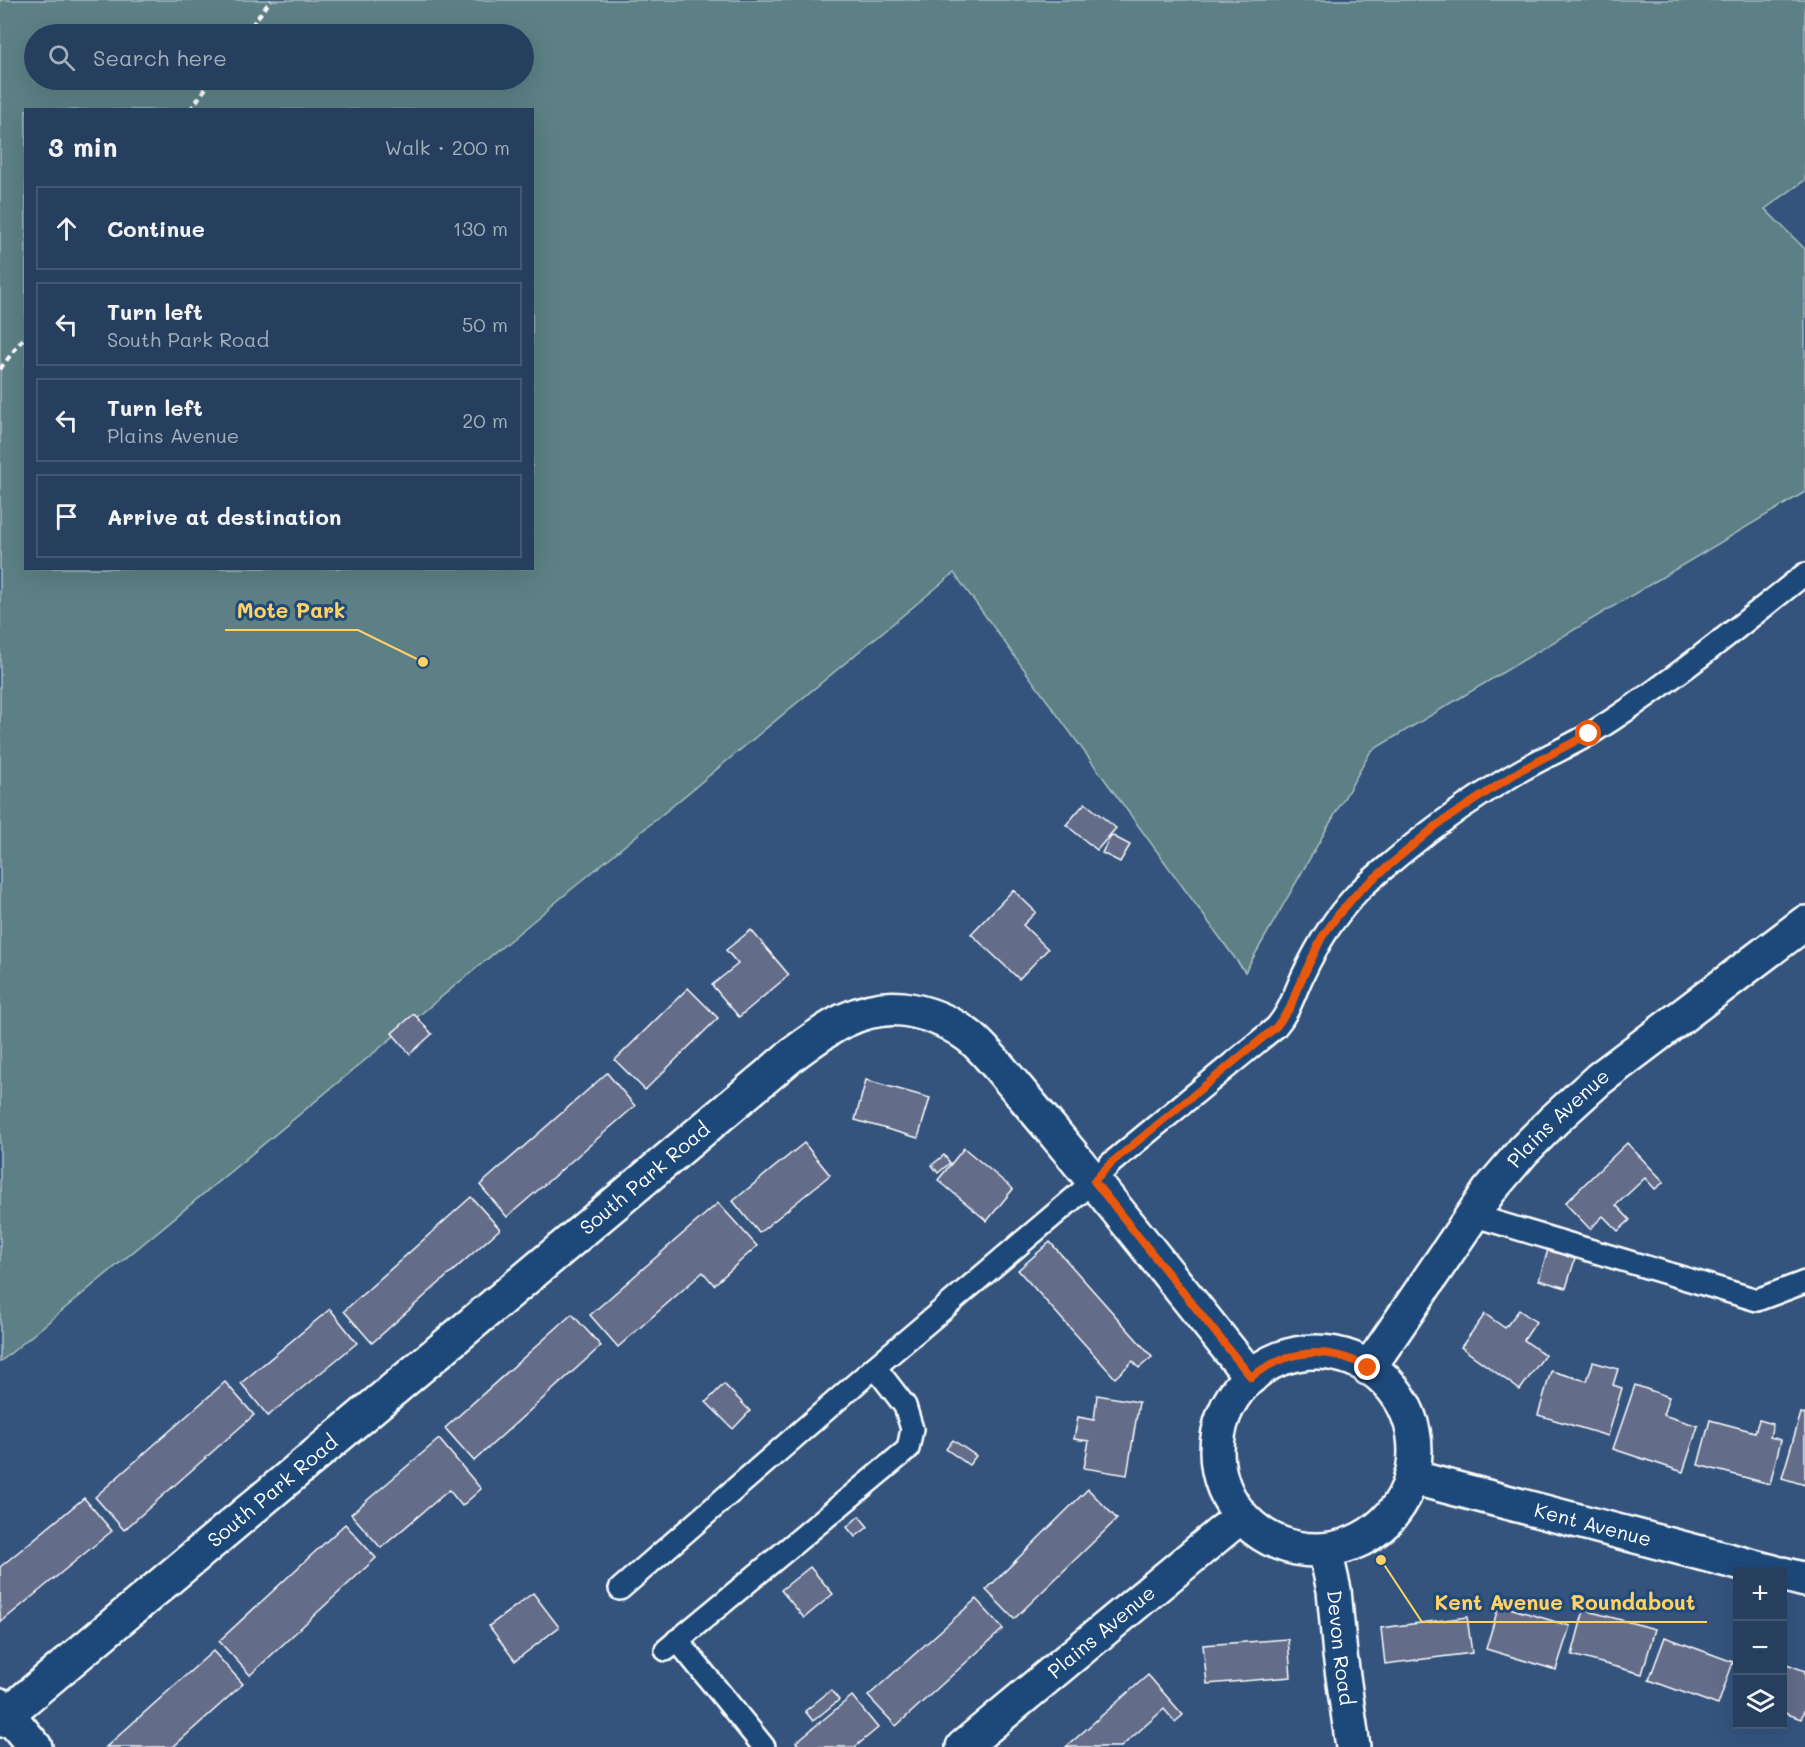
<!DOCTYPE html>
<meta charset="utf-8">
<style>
:root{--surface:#273f5e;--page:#334a67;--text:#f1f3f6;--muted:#a4afbc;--line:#435873}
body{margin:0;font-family:Mali,sans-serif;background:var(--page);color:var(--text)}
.controls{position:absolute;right:18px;bottom:18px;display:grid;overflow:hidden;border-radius:0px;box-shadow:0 6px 24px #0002}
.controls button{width:54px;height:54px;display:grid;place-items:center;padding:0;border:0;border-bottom:2px solid var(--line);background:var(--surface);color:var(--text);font:30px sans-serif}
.stop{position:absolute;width:18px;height:18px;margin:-14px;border:4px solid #ea580c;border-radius:50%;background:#fff}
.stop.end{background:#ea580c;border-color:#fff;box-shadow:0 2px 6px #0008}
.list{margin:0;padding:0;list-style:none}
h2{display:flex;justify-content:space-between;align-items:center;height:78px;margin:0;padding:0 24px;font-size:26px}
h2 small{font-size:20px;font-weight:400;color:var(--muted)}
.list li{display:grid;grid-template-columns:39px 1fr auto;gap:18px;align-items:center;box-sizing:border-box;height:84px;margin:0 12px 12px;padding:0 12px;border:2px solid var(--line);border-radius:0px}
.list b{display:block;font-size:22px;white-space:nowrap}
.list p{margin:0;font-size:20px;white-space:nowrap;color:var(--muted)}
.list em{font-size:20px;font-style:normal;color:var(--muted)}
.icon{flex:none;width:33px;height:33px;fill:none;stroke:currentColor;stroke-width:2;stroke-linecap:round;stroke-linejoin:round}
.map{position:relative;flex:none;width:1805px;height:1747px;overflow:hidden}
.search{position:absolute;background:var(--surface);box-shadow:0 6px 24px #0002;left:24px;top:24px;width:510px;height:66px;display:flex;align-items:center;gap:15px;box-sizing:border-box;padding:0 21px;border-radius:33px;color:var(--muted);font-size:22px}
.panel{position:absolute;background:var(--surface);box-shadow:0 6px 24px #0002;left:24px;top:108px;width:510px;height:462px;border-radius:0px}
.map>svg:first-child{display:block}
.green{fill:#5c8085;stroke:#aec0c2;stroke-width:1.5;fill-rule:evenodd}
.building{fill:#646c89;stroke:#fff;stroke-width:1.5}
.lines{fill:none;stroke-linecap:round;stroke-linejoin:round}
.service-casing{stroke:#fff;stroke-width:26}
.minor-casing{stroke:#fff;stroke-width:38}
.path{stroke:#fff;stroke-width:4;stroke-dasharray:6 4.5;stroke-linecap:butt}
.service{stroke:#1f4a7a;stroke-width:21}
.minor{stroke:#1f4a7a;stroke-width:33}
.route{stroke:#ea580c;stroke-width:8}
.labels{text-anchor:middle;stroke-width:6;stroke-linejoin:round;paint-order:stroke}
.street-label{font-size:20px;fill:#fff;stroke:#1f4a7a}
.leader{fill:none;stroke:#ffd166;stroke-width:2}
.callout-dot{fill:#ffd166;stroke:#1f4a7a;stroke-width:2}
.callout-label{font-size:21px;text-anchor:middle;font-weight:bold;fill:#ffd166;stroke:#1f4a7a;stroke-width:6;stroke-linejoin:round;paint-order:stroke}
</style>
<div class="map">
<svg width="1805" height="1747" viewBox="0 0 1805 1747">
<rect width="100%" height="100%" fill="#34547e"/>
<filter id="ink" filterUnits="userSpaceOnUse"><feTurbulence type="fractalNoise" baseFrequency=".0167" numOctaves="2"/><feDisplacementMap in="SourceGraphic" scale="12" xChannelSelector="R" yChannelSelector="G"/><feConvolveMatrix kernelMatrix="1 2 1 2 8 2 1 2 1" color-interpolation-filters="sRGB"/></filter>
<g filter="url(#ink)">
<path class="green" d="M0,0h1805v180l-40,29 40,40v243l-434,259 -126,221 -291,-399 -954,789zM34,34h490v46h-490zM26,110h506v458h-506z"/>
<g class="building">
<path d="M1085,803l31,25 -19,22 -31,-25z"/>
<path d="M1111,835l19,10 -10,17 -18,-9z"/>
<path d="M1013,890l23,22 -13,13 25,24 -29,30 -48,-45z"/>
<path d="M751,930l38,45 -50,42 -27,-32 26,-21 -12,-14z"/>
<path d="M688,988l30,30 -73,72 -30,-30z"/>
<path d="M414,1014l18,20 -22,20 -18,-21z"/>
<path d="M607,1073l28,33 -128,111 -27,-32z"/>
<path d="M866,1080l64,18 -12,40 -63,-18z"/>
<path d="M804,1143l26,32 -71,58 -26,-32z"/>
<path d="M1627,1143l37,39 -9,7 -10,-11 -29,27 14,15 -12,11 -15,-15 -13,13 -25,-26z"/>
<path d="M964,1148l49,41 -26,32 -49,-41z"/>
<path d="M944,1155l6,8 -12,10 -6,-8z"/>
<path d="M471,1197l29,32 -128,114 -28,-32z"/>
<path d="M718,1203l39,43 -43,39 -11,-13 -85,75 -28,-32z"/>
<path d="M1050,1242l102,115 -13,11 -6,-7 -18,17 -97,-108z"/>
<path d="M1548,1250l27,9 -9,29 -27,-8z"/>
<path d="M330,1309l27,34 -89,73 -27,-33z"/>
<path d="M1519,1310l17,12 -12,18 21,15 -25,35 -59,-43 24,-33 20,14z"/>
<path d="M572,1314l29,32 -127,115 -29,-33z"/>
<path d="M1593,1362l25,7 -5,16 9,3 -14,48 -70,-21 13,-44 36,10z"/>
<path d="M225,1382l29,33 -130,115 -29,-33z"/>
<path d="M724,1384l26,27 -17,18 -27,-27z"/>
<path d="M1635,1385l34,12 -6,18 35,11 -15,46 -70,-23z"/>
<path d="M1097,1395l42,7 -12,73 -43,-7 5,-27 -15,-2 4,-22 16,3z"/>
<path d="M1801,1413l4,1v71l-23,-7z"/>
<path d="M1710,1420l45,12 4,-12 14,4 -3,13 11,3 -11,44 -72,-19z"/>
<path d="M439,1439l42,50 -19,17 -13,-16 -68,58 -30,-34z"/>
<path d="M953,1440l23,16 -7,9 -23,-16z"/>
<path d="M1088,1489l29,30 -103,100 -28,-29z"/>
<path d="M84,1498l28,33 -112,92v-56z"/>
<path d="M859,1516l9,11 -13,10 -8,-10z"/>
<path d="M345,1524l31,34 -126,117 -31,-34z"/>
<path d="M810,1567l23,27 -29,24 -23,-28z"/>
<path d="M533,1593l26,34 -44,34 -26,-35z"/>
<path d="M976,1599l27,30 -107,97 -28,-30z"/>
<path d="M1499,1605l71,21 -14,44 -70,-21z"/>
<path d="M1584,1610l71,19 -13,45 -70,-19z"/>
<path d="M1467,1617l5,36 -87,11 -4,-36z"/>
<path d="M1665,1637l68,25 -15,43 -69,-25z"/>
<path d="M1288,1639l3,38 -84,7 -4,-39z"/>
<path d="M213,1651l30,33 -70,63h-67z"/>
<path d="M1782,1662l23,9v37l-4,11 -19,-7z"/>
<path d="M1148,1675l35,40 -8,7 -11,-13 -43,38h-55z"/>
<path d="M831,1690l8,10 -26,21 -8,-10z"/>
<path d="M852,1696l26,32 -23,19h-55l-4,-5z"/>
</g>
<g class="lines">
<defs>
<g id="service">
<path d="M1472,1215l285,85 48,-18"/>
<path d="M620,1589l255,-222 219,-186 17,-18 165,-136c14,-16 18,-33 27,-52 16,-33 30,-56 55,-83 12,-12 27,-24 41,-36 38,-32 79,-61 123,-86 22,-13 46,-23 68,-36 76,-47 145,-105 215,-160"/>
<path d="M677,1640l87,107"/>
<path d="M666,1650l242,-201 4,-20 -7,-23 -30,-39"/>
</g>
<g id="minor">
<circle cx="1316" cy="1451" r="99"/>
<path id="s1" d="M1368,1368l13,-18 108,-159 34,-40 31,-31 45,-41 206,-156"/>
<path id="s2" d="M1411,1477l362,95"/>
<path id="s3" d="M1325,1550l9,40 6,65 13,92"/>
<path d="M1782,1574l23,6"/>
<path d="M0,1705l35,42"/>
<path id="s4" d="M0,1720l793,-666c32,-24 67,-50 110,-45 22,3 45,12 63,25 12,8 22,21 32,32 18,21 35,42 53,63 68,82 133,165 200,248"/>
<path id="s5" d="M963,1747l278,-231"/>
</g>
</defs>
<use href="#service" class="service-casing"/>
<use href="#minor" class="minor-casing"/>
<g class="path">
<path d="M245,34l26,-34"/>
<path d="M190,110l22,-30"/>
<path d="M0,369l26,-34"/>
</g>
<use href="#service" class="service"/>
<use href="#minor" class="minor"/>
</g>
</g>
<g class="lines" filter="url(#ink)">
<path class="route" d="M1368,1368c-40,-24 -81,-18 -117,9l-157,-196 17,-18 165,-136 14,-19 7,-19 25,-52 16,-22 21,-24 78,-66 84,-55 68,-36"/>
</g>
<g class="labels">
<g class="street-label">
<text dy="7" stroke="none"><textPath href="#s1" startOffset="315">Plains Avenue</textPath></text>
<text dy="7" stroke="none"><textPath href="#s4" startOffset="842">South Park Road</textPath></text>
<text dy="7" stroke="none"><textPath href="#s4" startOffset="356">South Park Road</textPath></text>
<text dy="7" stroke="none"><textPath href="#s2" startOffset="188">Kent Avenue</textPath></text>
<text dy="7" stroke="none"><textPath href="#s5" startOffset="180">Plains Avenue</textPath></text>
<text dy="7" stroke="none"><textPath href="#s3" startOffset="99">Devon Road</textPath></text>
</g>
</g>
<path class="leader" d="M423 662L358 630H225M1381 1560L1422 1622H1707"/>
<g class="callout-dot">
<circle cx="423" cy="662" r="6"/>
<circle cx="1381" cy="1560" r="6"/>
</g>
<g class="callout-label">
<text x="291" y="618">Mote Park</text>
<text x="1565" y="1610">Kent Avenue Roundabout</text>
</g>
</svg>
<div class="controls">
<button>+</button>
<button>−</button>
<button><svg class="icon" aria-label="layers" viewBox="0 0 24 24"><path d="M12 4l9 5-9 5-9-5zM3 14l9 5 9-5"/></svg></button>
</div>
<div class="stop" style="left:1589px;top:734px"></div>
<div class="stop end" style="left:1368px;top:1368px"></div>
<div class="search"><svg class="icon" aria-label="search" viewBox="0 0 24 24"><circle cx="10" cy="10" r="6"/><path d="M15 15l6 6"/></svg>Search here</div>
<section class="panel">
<h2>3 min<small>Walk · 200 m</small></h2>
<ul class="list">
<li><svg class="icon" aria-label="ahead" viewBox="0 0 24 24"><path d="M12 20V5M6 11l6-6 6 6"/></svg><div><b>Continue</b></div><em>130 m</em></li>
<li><svg class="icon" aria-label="left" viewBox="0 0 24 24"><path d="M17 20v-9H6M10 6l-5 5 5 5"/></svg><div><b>Turn left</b><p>South Park Road</p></div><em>50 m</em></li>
<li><svg class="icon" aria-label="left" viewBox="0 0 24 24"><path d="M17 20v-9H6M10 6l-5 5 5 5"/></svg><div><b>Turn left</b><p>Plains Avenue</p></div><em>20 m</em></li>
<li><svg class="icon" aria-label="arrive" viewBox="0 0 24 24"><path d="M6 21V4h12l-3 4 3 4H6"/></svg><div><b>Arrive at destination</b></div></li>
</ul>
</section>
</div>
